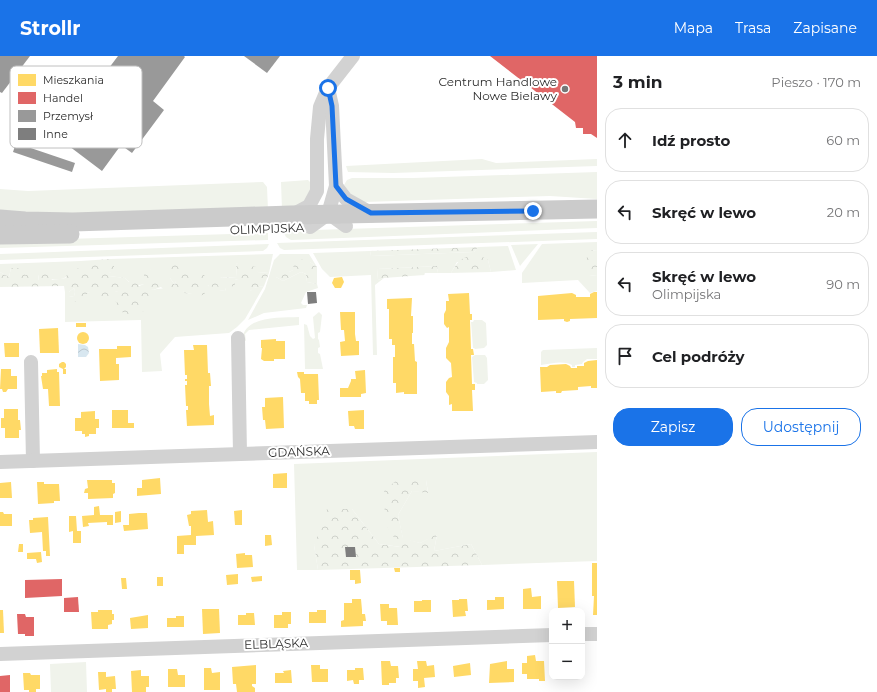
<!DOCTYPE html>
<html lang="pl">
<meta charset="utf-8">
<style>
:root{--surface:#fff;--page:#f2f2f2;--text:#202124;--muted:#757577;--line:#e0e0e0;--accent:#1a73e8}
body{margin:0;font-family:Montserrat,sans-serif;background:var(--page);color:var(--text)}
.controls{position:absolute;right:12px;bottom:12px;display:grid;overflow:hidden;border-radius:8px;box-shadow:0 4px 16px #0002}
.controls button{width:36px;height:36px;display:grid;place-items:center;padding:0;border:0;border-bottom:1px solid var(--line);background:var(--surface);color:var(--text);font:20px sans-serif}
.stop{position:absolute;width:12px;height:12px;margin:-9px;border:3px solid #1a73e8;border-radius:50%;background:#fff}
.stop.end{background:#1a73e8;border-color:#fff;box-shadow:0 1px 4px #0008}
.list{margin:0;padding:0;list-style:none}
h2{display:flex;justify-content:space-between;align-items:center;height:52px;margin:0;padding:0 16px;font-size:17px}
h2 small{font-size:13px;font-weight:400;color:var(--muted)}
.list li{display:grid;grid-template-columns:26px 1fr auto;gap:12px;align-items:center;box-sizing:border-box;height:64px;margin:0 8px 8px;padding:0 8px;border:1px solid var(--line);border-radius:16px}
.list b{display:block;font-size:15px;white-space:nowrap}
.list p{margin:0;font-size:13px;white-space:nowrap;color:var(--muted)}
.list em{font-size:13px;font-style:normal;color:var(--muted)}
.actions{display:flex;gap:8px;padding:12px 16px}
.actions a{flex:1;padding:9px 0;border:1px solid var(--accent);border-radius:16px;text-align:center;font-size:14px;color:var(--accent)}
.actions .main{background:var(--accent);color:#fff}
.icon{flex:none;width:22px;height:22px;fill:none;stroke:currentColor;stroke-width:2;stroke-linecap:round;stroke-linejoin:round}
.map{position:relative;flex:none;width:597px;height:636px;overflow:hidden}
header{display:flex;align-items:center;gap:24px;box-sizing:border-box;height:56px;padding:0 20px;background:var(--accent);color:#fff}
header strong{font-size:19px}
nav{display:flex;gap:22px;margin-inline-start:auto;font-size:14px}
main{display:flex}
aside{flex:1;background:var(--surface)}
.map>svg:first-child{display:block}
.grass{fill:#f0f3eb}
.forest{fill:url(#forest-crowns)}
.water{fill:url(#water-waves)}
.homes{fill:#ffd966}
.shops{fill:#e06666}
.industry{fill:#999}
.building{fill:#7e7e7e}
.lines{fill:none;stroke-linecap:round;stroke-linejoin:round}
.street{stroke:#d2d2d2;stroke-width:14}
.secondary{stroke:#cbcbcb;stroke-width:19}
.route{stroke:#1a73e8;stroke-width:5}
.poi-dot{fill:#767676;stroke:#fff;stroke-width:1.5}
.labels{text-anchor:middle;stroke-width:4;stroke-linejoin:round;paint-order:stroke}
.poi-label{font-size:12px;fill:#2d2d2d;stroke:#fff;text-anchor:end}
.street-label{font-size:12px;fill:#2d2d2d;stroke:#fff}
.key{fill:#fff;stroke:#c0c0c0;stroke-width:1}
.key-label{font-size:11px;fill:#2d2d2d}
</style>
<header>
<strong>Strollr</strong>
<nav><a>Mapa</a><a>Trasa</a><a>Zapisane</a></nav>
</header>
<main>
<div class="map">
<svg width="597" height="636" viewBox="0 0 597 636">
<defs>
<pattern id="forest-crowns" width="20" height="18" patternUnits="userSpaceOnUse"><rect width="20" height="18" fill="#f0f3eb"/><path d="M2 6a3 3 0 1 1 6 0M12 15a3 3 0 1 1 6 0" fill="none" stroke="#ced1ca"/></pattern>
<pattern id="water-waves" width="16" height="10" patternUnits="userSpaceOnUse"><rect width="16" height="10" fill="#d8e7f0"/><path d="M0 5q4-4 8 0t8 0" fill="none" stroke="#bac6ce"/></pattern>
</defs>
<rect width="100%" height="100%" fill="#fff"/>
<g class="grass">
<path d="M482,103l14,4 101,-4v7l-204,7 -45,-1 -2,-6z"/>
<path d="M597,116v27l-47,-3 -186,6 -10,-4 -10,-13 3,-5 5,-2h61z"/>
<path d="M308,124l5,5 -9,18 -22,7 -1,-28z"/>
<path d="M263,126l4,5 1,23 -203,8 -65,-5v-24l28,2z"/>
<path d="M597,165v7l-306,12 -5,-3 -3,-6z"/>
<path d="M597,176v7l-313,11 -4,-2 -3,-5z"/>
<path d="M268,177v7l-268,8v-7z"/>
<path d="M597,186v9l-6,-1 -2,25 8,1v15l-7,2 -12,-13 -56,3v-10l20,-29z"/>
<path d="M269,188l-2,4 -4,3 -263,9v-6z"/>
<path d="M538,188l-18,22 -9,-21z"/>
<path d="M508,190l8,24 -25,2 -3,-12 -31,2 -6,11h-13l-1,-7 -60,3 1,11 6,-2 -9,7 2,70h-4l-2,-80 -41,2 -8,-8 -9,-16 57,-2 1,5 103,-4 4,-5z"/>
<path d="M273,198l-4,19 -11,-1 -22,-9 1,14 -20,1 2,12 6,1 1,-3 5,-2 4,-6 3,-1 13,12 1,-3 12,-2 -19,33 -8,8 -8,6 -54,4 -15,17 2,17 -20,1 -1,-52 -76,2v-30h4l5,-4 1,4 -1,4 -5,1 5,1 3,-5c13,-2 26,0 39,1h-1v-3l28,8 7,-11 3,2c10,-3 20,-1 30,1l2,2 7,1 17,-8 -2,-1 -31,-4 -1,4 -5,-7h-18l-1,-9 -7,15c-8,3 -14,-1 -19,-6l-16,-2v-3l5,-2 -5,-8 1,-4z"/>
<path d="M280,198h29l8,13 -7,-5 -21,10 -13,-1v6l7,4 18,-9 5,2 1,8 10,2 1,4 -12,4 -5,11 2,2h4l-1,3 -42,5 -16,7 17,-31 9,-29z"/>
<path d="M81,205l1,7c-19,12 -23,15 -44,7l1,6h-7l-7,-6 -14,-7 -2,9 -9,-5v-8z"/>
<path d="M319,256l3,3 -2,17 -2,1v6l1,1 1,7 -2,1v5l2,1 3,15h-18l-1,-45 3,1 3,11 3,3 2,-1 -2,-21z"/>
<path d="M299,261v8l-50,5 -4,4 1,7 -4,-2c4,-24 38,-21 57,-22z"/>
<path d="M474,264h8l4,3 1,22 -3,3 -9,1 -1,-1h-1l-2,-26h2z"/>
<path d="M597,292v11h-10l-4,3 -1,2 -7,1v2h-3v-2c-10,-5 -21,-1 -31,0v-13l2,-2z"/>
<path d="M475,299h10l2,3 1,22 -4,4h-7v-1l-3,-1 -2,-25z"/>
<path d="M597,396v109l-115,4 -11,-21 -37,7 3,-16 -17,8 -17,-4 -5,-24 14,-24 16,1 -2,-12 -42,11 17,56 -22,-3 -27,-35 -38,36 4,25h-21l-3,-106z"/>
<path d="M86,606l1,30h-36l-1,-28z"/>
</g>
<g class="forest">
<path d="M478,191l-4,5 -103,4 -1,-5z"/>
<path d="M591,194l6,1v25l-8,-1 -4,-14z"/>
<path d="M479,199l9,5 3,12 -40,1c8,-15 12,-16 28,-18z"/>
<path d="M110,203v4l4,1v8l-5,1v3l16,2 4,4 7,-4 3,8 5,-2v-13l8,-2v9h18l5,7 1,-4 -9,-15 13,-5 9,10 3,-2 7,5h4l6,6 -2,4 2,3 -6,3 2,4 -8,3 -5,-3 -8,-1 -1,-2 -3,1 -5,-2 -6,2 -2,-2h-3l-3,-3 -8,3 -2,-1 -2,8 -6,2 1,12 -5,1v2h-15l-8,-10 1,-2 -2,-1 3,-9 -3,-1v2l1,1 -1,3 -17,1 -3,-5h-5l-2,-1 -3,6 -8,-5 2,8 -4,1 -1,-4 -4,2 -1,-3 5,-1 1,-4 -1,-4 -5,4h-4l-1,-6 -64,1v-15l9,5 2,-9h12l2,7 6,-2 1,8 7,-1 -1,-6h12l2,6 14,-2 2,-8 13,-2v-7z"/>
<path d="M300,203l10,3 7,5v17l-10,-2 -1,-8 -5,-2 -18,9 -7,-4v-6l7,-2 6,3 4,-2 1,-7z"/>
<path d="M236,207l20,4 2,5 11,1 -5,13 -11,2 -2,3 -12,-7 -1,-5 -3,1v7l-4,-1 -1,4 -4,-2 -1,3 -7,-1 -1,-5 -3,3 -3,-2 5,-8h-2l-1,-3 6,-1 2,4 16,-1z"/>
<path d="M437,210l1,7h-13l-1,2 -40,3 -6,2 -1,-11z"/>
<path d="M398,423l28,1 2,13 -16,-2 -14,24 5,23 17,5 17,-9 -3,17 37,-7 11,21 -164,5 -4,-25 13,-36h25l27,35 21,3 -15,-24 -1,-32z"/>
</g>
<path class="water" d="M78,288l7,1 3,2 1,6 -3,4h-8z"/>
<g class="homes">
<path d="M342,221l2,5 -3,6h-6l-3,-5 2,-5z"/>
<path d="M594,236h3v26l-27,1v2l-3,1 -3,-1v-2l-26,1v-24l34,-3 4,2v2h14v-3z"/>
<path d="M469,237l1,21h2v6h-2l1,29h2l1,6h-3l1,29h3v6h-3l1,21h-21v-7l-3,1v-9l-3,-4v-10l3,-4 3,-1 -1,-14 -5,-5v-10l3,-6v-15l-2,1 -3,-4v-10l2,-4v-9h3l-1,-7z"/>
<path d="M412,242l-1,18h2v17h-1v11h2l1,17 2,1v32h-13v-2l-8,1v-10h-3v-26h2v-12h-3v-6h-3v-30h-2v-10z"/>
<path d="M340,256h15v22l1,7h3v14l-18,1 -1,-14 5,-1 -1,-11h-3z"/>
<rect x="76" y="267" width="10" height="4"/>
<path d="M58,272l1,25h-19l-1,-24z"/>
<circle cx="83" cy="282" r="6"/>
<path d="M276,283v2h9v18h-11v2h-10l-3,-2 1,-11h-1v-8z"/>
<path d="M4,287h15v14h-14z"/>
<path d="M193,289h14l1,28h2l1,13h-2v18l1,12 4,-1v10l-27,1 -1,-16h2v-4h-2l-1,-21h2v-4h-2v-2h2v-4h-2l-1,-25h10z"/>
<path d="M117,290h14v11l-15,1v6h3v16l-19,1 -1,-32h18z"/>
<path d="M597,304v28h-6v-2l-13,1v3l-16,1 -1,2h-5v-2l-15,1 -1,-25h7l3,-2 16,-1 4,2 1,2h6v-2h7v-3l4,-2z"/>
<path d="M62,306h2l2,2v3l-2,2h2v5h-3v-5l-4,-2v-3z"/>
<path d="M1,313h10v7h6v13h-9l-2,3h-3l-1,-3h-2z"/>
<path d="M57,313v3h2l1,34h-11l-1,-17h-5l-2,-13h1v-3h5v-3z"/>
<path d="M365,314l1,23 -5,1v3h-21v-9h8l3,-7v-2h5l-1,-8z"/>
<path d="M297,316h7v2h14l1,26h-2v4h-8v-3h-4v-8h-4l-1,-14 -2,-2z"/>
<path d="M283,341l1,31 -18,1 -1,-9h-2l-1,-13h3v-9z"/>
<path d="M4,353h14v11h2l1,10h-2v8h-14v-10h-4v-10h3z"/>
<path d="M112,354h16v13h6v5h-22z"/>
<path d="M364,354v19h-9l-1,-3h-5l-1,-15z"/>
<path d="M95,355v8h4v9h-3v6h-7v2l-4,1v-3h-3v-3h-7v-13h6v-6z"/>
<path d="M287,417v15h-14v-14z"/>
<path d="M160,422l1,16 -24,2v-8h5v-8z"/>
<path d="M87,424h25v3h3v10l-2,1v4l-25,1v-6h-4l1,-4 3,-1z"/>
<path d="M11,426l1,16h-12v-15z"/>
<path d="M37,426h7v2h15l1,17h-6v2l-16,1z"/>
<path d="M99,450l1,9h13v10h-6v-3l-19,1 1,3 -6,1 -1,-11 12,-1v-8z"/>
<path d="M207,454l1,12 5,-1 1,14 -18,1v9h-12v9h-7v-18l14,-1v-9h-2l-2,-11 4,-1v-3z"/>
<path d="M242,454v15h-7l-1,-14z"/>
<path d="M121,455v11l-6,1v-11z"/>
<path d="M0,456h3l1,2h8v12h-12z"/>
<path d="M139,457h8l1,16 -24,2 -1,-6h6v-11z"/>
<path d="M69,460h7l1,15h4v12h-8v-12l-4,1z"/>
<path d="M48,461l2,39h-4v-5h-3l-1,-19 -12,1 -1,-13h4v-2z"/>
<path d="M265,479h6l1,10 -7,1z"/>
<path d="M19,488h4v8h-5z"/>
<path d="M41,496l1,10 -5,1 -1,-4h-9v-6z"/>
<path d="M245,497v2h7l1,12 -16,1 -1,-14z"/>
<path d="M592,507h5v52h-4l1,-19h-2z"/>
<path d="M394,512h6v4h-5z"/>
<path d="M350,514h10l1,13 -6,1v-4h-5z"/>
<path d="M238,518v10l-11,1 -1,-10z"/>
<path d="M262,520v5l-10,1 -1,-5z"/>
<rect x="157" y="521" width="6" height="9"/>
<path d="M121,522h5l1,11h-5z"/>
<path d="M557,525h17l1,26 -17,1z"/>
<path d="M531,532l1,9 9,-1v13h-18v-20z"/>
<path d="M495,541h9v12l-17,1v-10h8z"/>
<path d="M352,543h9l1,11v4h3l1,7h-3v5l-22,1v-6l3,-1v-17h8z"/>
<path d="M459,543h8l1,12h-3l1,5 -13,1 -1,-17h7z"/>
<path d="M422,544h9v12h-17v-11h8z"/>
<path d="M380,548h9v4h8l1,17h-11v-4h-6z"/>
<path d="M202,553h17l1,24 -17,1z"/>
<path d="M0,554h3l1,23h-4z"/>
<path d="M98,554h14v4h2v6h-2v4l-4,1v4h-16l-1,-17h7z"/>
<path d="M317,554h9v13h-17v-11h8z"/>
<path d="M282,556h9v12h-3v4h-14v-13h8z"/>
<path d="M246,557h8l1,12h-17v-10h8z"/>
<path d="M148,559v13l-17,1 -1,-11z"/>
<path d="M176,560h8v11h-17v-9h9z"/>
<path d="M535,599l1,6h8l1,20h-6v-2h-12v-5h-5v-11h5v-7z"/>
<path d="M381,605h9l1,5h7l1,12h-3v5h-7v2h-7z"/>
<path d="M417,605h9l1,5 7,-1 1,12 -11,1 1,9 -7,1v-7h-5v-12h5z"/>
<path d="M507,605v8h7v13l-25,1 1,-19z"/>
<path d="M470,607l1,12 -17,2 -1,-11z"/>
<path d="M256,609v19h-4v2l3,2v4h-18l-1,-8h-3l-1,-17z"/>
<path d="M311,609h9v4h8v13h-16z"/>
<path d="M204,612h7l1,5 8,-1v18h-16z"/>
<path d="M355,612h8l1,12h-5v4h-5l-1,-4 -6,1v-11h8z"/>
<path d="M168,613h9l1,6h7v12h-17z"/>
<path d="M141,614v6h8v11h-3v5h-14l-1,-21z"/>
<path d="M291,614l1,13h-17v-10h9l-1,-2z"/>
<path d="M98,616h8v5l9,-1 1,13h-4v3h-6v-3l-7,1z"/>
<path d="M23,617h7l1,2h9v14h-4v3h-7v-2h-5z"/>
</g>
<g class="shops">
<path d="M490,0h107v82l-6,-4h-8v-6h-7l-1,-6z"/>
<path d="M62,523v17l-37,2v-18z"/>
<path d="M78,541l1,15h-15v-14z"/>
<path d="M17,558h8l1,3h8v19h-9v-2h-7z"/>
<path d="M10,619v17h-10v-16z"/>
</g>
<g class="industry">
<path d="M0,0h30l-28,37 -2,-1z"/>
<path d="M118,0h66l1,1 -32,44 11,9 -32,43 -11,-8 -19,26 -45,-34z"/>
<path d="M244,0h36l-13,17z"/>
<path d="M16,87l59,20 -3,9 -59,-20z"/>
</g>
<g class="building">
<path d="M307,236h9l1,11 -9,1z"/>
<path d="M345,491h10l1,10h-10z"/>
</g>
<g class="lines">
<g class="street">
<path d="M336,130l10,13 25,14"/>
<path d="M328,157l18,13"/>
<path d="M294,158l15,-8 8,-15v-52l3,-32 8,-19 25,-32"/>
<path d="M310,171l18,-13 8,-28 -4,-80 -4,-18"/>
<path d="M238,282l2,116"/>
<path d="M31,306l2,99"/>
<path d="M0,406l597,-20"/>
<path d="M582,578h15"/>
<path d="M0,598l552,-19"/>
</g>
<g class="secondary">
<path d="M0,163l25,2 48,1 218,-7 306,-6"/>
<path d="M0,179l70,-1"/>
</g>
</g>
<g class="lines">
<path class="route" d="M328,32l4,18 4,80 10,13 25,14 162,-2"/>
</g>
<circle class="poi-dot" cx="565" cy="33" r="4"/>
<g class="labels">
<g class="poi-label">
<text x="557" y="30">Centrum Handlowe<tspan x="557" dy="14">Nowe Bielawy</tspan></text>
</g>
<g class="street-label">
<text transform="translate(267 173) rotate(-2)" y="4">OLIMPIJSKA</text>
<text transform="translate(299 396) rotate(-2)" y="4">GDAŃSKA</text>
<text transform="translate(276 588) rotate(-2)" y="4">ELBLĄSKA</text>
</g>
</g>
<rect x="10" y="10" width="132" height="82" rx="6" class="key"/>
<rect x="18" y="18" width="18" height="12" fill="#ffd966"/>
<rect x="18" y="36" width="18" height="12" fill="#e06666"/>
<rect x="18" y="54" width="18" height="12" fill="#999"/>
<rect x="18" y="72" width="18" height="12" fill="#7e7e7e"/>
<g class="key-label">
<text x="43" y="28">Mieszkania</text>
<text x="43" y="46">Handel</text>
<text x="43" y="64">Przemysł</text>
<text x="43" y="82">Inne</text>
</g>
</svg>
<div class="controls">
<button>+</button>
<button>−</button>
</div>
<div class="stop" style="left:328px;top:32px"></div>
<div class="stop end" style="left:533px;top:155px"></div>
</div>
<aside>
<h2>3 min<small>Pieszo · 170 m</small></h2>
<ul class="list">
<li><svg class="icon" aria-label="ahead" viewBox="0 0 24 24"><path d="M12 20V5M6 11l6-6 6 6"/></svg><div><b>Idź prosto</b></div><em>60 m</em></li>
<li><svg class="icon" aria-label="left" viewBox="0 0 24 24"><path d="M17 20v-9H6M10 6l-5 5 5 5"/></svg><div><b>Skręć w lewo</b></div><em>20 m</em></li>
<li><svg class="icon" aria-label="left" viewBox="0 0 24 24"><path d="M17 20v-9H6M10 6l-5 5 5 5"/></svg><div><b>Skręć w lewo</b><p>Olimpijska</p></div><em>90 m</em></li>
<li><svg class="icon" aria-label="arrive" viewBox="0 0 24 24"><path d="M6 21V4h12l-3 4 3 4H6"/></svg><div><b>Cel podróży</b></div></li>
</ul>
<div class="actions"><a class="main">Zapisz</a><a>Udostępnij</a></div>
</aside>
</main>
